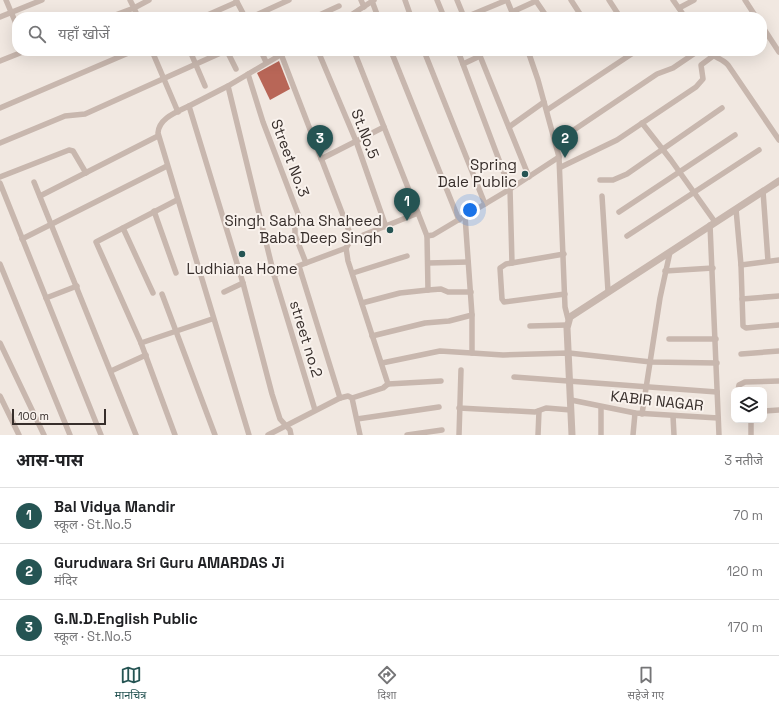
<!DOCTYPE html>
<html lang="hi">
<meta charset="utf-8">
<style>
:root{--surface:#fff;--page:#f2f2f2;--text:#202124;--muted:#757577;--line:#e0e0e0;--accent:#255453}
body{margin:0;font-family:"Space Grotesk","Noto Sans Devanagari",sans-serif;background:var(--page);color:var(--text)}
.controls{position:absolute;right:12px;bottom:12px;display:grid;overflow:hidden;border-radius:8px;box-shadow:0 4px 16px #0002}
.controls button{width:36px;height:36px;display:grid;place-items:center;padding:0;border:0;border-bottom:1px solid var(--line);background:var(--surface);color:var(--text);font:20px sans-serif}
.scale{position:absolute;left:12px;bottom:10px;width:94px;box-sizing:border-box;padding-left:4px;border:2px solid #372e2b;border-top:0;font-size:11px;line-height:14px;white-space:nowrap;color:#372e2b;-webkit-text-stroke:3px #f9f2ed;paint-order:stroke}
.you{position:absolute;left:470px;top:210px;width:14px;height:14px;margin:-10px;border:3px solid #fff;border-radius:50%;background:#1a73e8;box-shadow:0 0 0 6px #1a73e833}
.badge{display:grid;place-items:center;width:26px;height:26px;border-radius:50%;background:var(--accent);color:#fff;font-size:13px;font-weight:700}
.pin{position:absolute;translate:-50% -33px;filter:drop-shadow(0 1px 2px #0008)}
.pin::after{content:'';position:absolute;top:21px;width:14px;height:12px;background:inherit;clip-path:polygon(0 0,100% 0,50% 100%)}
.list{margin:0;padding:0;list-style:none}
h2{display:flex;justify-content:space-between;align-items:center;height:52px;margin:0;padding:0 16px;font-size:17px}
h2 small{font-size:13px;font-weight:400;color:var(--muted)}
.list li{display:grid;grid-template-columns:26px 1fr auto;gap:12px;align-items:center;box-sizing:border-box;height:56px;padding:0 16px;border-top:1px solid var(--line)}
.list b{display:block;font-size:15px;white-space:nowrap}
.list p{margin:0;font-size:13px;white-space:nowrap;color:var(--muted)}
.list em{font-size:13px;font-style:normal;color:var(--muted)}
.icon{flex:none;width:22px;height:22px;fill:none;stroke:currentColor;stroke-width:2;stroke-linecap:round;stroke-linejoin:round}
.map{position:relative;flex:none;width:779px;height:435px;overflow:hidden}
.search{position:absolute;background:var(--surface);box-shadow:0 4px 16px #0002;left:12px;right:12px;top:12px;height:44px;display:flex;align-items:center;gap:10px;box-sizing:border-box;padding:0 14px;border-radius:16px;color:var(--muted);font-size:15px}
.sheet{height:220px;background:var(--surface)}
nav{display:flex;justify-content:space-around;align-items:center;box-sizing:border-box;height:56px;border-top:1px solid var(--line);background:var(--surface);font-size:11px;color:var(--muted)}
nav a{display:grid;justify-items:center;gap:2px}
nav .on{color:var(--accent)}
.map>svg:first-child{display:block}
.building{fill:#b86657}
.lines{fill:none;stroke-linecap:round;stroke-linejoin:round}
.minor{stroke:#c8b7ae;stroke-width:5.5}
.tertiary{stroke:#c8b7ae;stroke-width:7}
.poi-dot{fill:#255453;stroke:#f9f2ed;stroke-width:1.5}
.labels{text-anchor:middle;stroke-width:4;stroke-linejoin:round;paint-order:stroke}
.street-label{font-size:15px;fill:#372e2b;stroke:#f9f2ed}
.poi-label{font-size:15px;fill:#372e2b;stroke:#f9f2ed;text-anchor:end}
</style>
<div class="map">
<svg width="779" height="435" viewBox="0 0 779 435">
<rect width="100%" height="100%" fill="#f1e8e1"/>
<path class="building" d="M279,61l11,28 -20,11 -13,-27z"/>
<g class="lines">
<g class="minor">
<path d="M6,0l11,26"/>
<path d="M236,0l9,17"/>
<path d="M361,0l3,7"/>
<path d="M405,0l6,17"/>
<path d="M437,0l7,17"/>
<path d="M457,0l7,17"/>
<path d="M507,0l7,17"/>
<path d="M571,0l11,17"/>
<path d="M609,0l11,17"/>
<path d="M673,0l12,17"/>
<path d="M745,0l11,17"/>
<path d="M372,1l6,16"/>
<path d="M679,8l15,-8"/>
<path d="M512,12l24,-11 11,16"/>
<path d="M0,17l42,-17"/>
<path d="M110,17l24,-9 -4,-8"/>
<path d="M138,17l-4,-9 15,-8"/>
<path d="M203,17l34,-15"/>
<path d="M252,17l37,-17"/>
<path d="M315,17l24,-11"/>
<path d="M348,17l26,-17"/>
<path d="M466,17l41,-17"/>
<path d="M762,26l17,26"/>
<path d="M152,51l26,61"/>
<path d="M190,51l15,35"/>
<path d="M227,51l9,18"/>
<path d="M261,51l5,11"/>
<path d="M287,51l-59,35 46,189 41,135"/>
<path d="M318,51l38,90 30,86"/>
<path d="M391,51l68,169"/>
<path d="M424,51l61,153"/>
<path d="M458,51l52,138 2,74"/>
<path d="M478,51l51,126"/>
<path d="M528,51l10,29 21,77 6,150 3,12"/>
<path d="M708,51c6,7 14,7 20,14l51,75"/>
<path d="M281,54l70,182v4l-5,8 2,13 40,123 -5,4 -31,10"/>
<path d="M0,61l25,-10"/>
<path d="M463,64l17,-8"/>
<path d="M248,74l15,48 37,97 -5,8v8l11,28 -32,12"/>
<path d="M189,106l39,-20"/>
<path d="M0,108l133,-57"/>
<path d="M547,110l89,-59"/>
<path d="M642,123l29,37 44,62"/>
<path d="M509,127l35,-25"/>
<path d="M556,142l101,-68 16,-6 25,-17"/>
<path d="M0,143l65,-27 20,-2 140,-63"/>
<path d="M321,159l63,-32"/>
<path d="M561,167l56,-27 79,-53 7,-8 -2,-14 12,-9"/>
<path d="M0,177l69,-27 4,1 13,22"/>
<path d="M600,180h13l14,-6 95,-66"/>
<path d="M34,182l102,253"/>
<path d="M0,183l101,252"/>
<path d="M763,191l5,70"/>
<path d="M40,196l118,-60"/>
<path d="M602,196l6,95"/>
<path d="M736,209l5,56 2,61 3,2 33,-3"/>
<path d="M154,211l22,62"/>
<path d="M619,212l116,-77"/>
<path d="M418,213l9,23 6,-1 77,-46 49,-32"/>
<path d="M710,225l9,210"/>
<path d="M123,228l30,65"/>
<path d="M427,236l1,54"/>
<path d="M627,236l132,-86"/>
<path d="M22,239l145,-73"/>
<path d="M351,240l67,-27 -64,-162"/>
<path d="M564,254l-58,10 -6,4 2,31 2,3 61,-8"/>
<path d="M306,263l40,-15"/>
<path d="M428,263l40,-1"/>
<path d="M0,264l70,171"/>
<path d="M741,265l38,-5"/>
<path d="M299,266l41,132"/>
<path d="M665,271l48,-3"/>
<path d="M353,273l54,-17"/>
<path d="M224,292l19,-9"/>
<path d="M162,294l53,141"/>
<path d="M46,298l31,-12"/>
<path d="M742,299l37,-3"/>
<path d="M362,303l38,-10 28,-3 13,-1 7,3h23"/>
<path d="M530,326l37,-1"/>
<path d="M372,336l53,-13 24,-2 23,-6 -7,-99"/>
<path d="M669,339h47"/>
<path d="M0,343l44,92"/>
<path d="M141,343l71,-24"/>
<path d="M472,353v-38"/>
<path d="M741,354l38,-3"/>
<path d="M382,363l58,-12 63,4 66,-2 82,9 66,1"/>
<path d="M111,371l35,-16"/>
<path d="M514,377l203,15"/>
<path d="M388,384l53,-3"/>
<path d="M738,390l1,-5 6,-3 34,-1"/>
<path d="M0,396l19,39"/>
<path d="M571,400l64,13 83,5"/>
<path d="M601,407v28"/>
<path d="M459,408l76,4 11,-4 25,2"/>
<path d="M764,411l15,-1"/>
<path d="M642,414l18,-116 10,-46"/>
<path d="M673,416l1,19"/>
<path d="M357,419l82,-12"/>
<path d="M175,435l-34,-92 -45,-101 81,-42"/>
<path d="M249,435l-91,-302c1,-15 19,-21 31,-27l54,177 29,111 8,25 10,11 1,5"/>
<path d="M268,435l72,-37 8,-2 4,2 8,37"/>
<path d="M407,435l35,-5"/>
<path d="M459,435l2,-65"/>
<path d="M538,435l1,-24"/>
<path d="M633,435l2,-22"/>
<path d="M751,435v-15"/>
</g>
<path class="tertiary" d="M572,435l-5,-107 3,-11 209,-136"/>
</g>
<g class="poi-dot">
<circle cx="525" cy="174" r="4"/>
<circle cx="390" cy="230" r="4"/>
<circle cx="242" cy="254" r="4"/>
</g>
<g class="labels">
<g class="street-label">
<text transform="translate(365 134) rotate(69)" y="5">St.No.5</text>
<text transform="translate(290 158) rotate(69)" y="5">Street No.3</text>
<text transform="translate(306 339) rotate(73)" y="5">street no.2</text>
<text transform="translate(657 401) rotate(6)" y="5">KABIR NAGAR</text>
</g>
<g class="poi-label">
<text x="517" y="170">Spring<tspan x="517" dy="17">Dale Public</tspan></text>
<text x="382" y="226">Singh Sabha Shaheed<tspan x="382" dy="17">Baba Deep Singh</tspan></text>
<text x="242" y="274" text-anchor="middle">Ludhiana Home</text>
</g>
</g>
</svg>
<div class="controls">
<button><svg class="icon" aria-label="layers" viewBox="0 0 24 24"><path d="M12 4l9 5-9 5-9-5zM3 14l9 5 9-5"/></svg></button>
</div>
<div class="scale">100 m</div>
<div class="you"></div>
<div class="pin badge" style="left:407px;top:221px">1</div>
<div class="pin badge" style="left:565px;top:158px">2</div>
<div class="pin badge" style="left:320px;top:158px">3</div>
<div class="search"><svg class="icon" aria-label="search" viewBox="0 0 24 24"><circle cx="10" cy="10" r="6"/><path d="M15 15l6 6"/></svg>यहाँ खोजें</div>
</div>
<section class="sheet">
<h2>आस-पास<small>3 नतीजे</small></h2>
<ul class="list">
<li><span class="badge">1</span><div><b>Bal Vidya Mandir</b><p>स्कूल · St.No.5</p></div><em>70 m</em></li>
<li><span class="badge">2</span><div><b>Gurudwara Sri Guru AMARDAS Ji</b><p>मंदिर</p></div><em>120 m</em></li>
<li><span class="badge">3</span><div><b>G.N.D.English Public</b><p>स्कूल · St.No.5</p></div><em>170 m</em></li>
</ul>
</section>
<nav>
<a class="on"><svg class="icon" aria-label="map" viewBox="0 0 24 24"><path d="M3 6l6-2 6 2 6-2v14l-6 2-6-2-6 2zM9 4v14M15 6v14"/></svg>मानचित्र</a>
<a><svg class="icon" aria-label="directions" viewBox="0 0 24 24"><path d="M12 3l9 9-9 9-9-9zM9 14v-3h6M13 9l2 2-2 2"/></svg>दिशा</a>
<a><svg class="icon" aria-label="saved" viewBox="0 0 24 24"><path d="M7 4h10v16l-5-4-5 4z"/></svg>सहेजे गए</a>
</nav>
